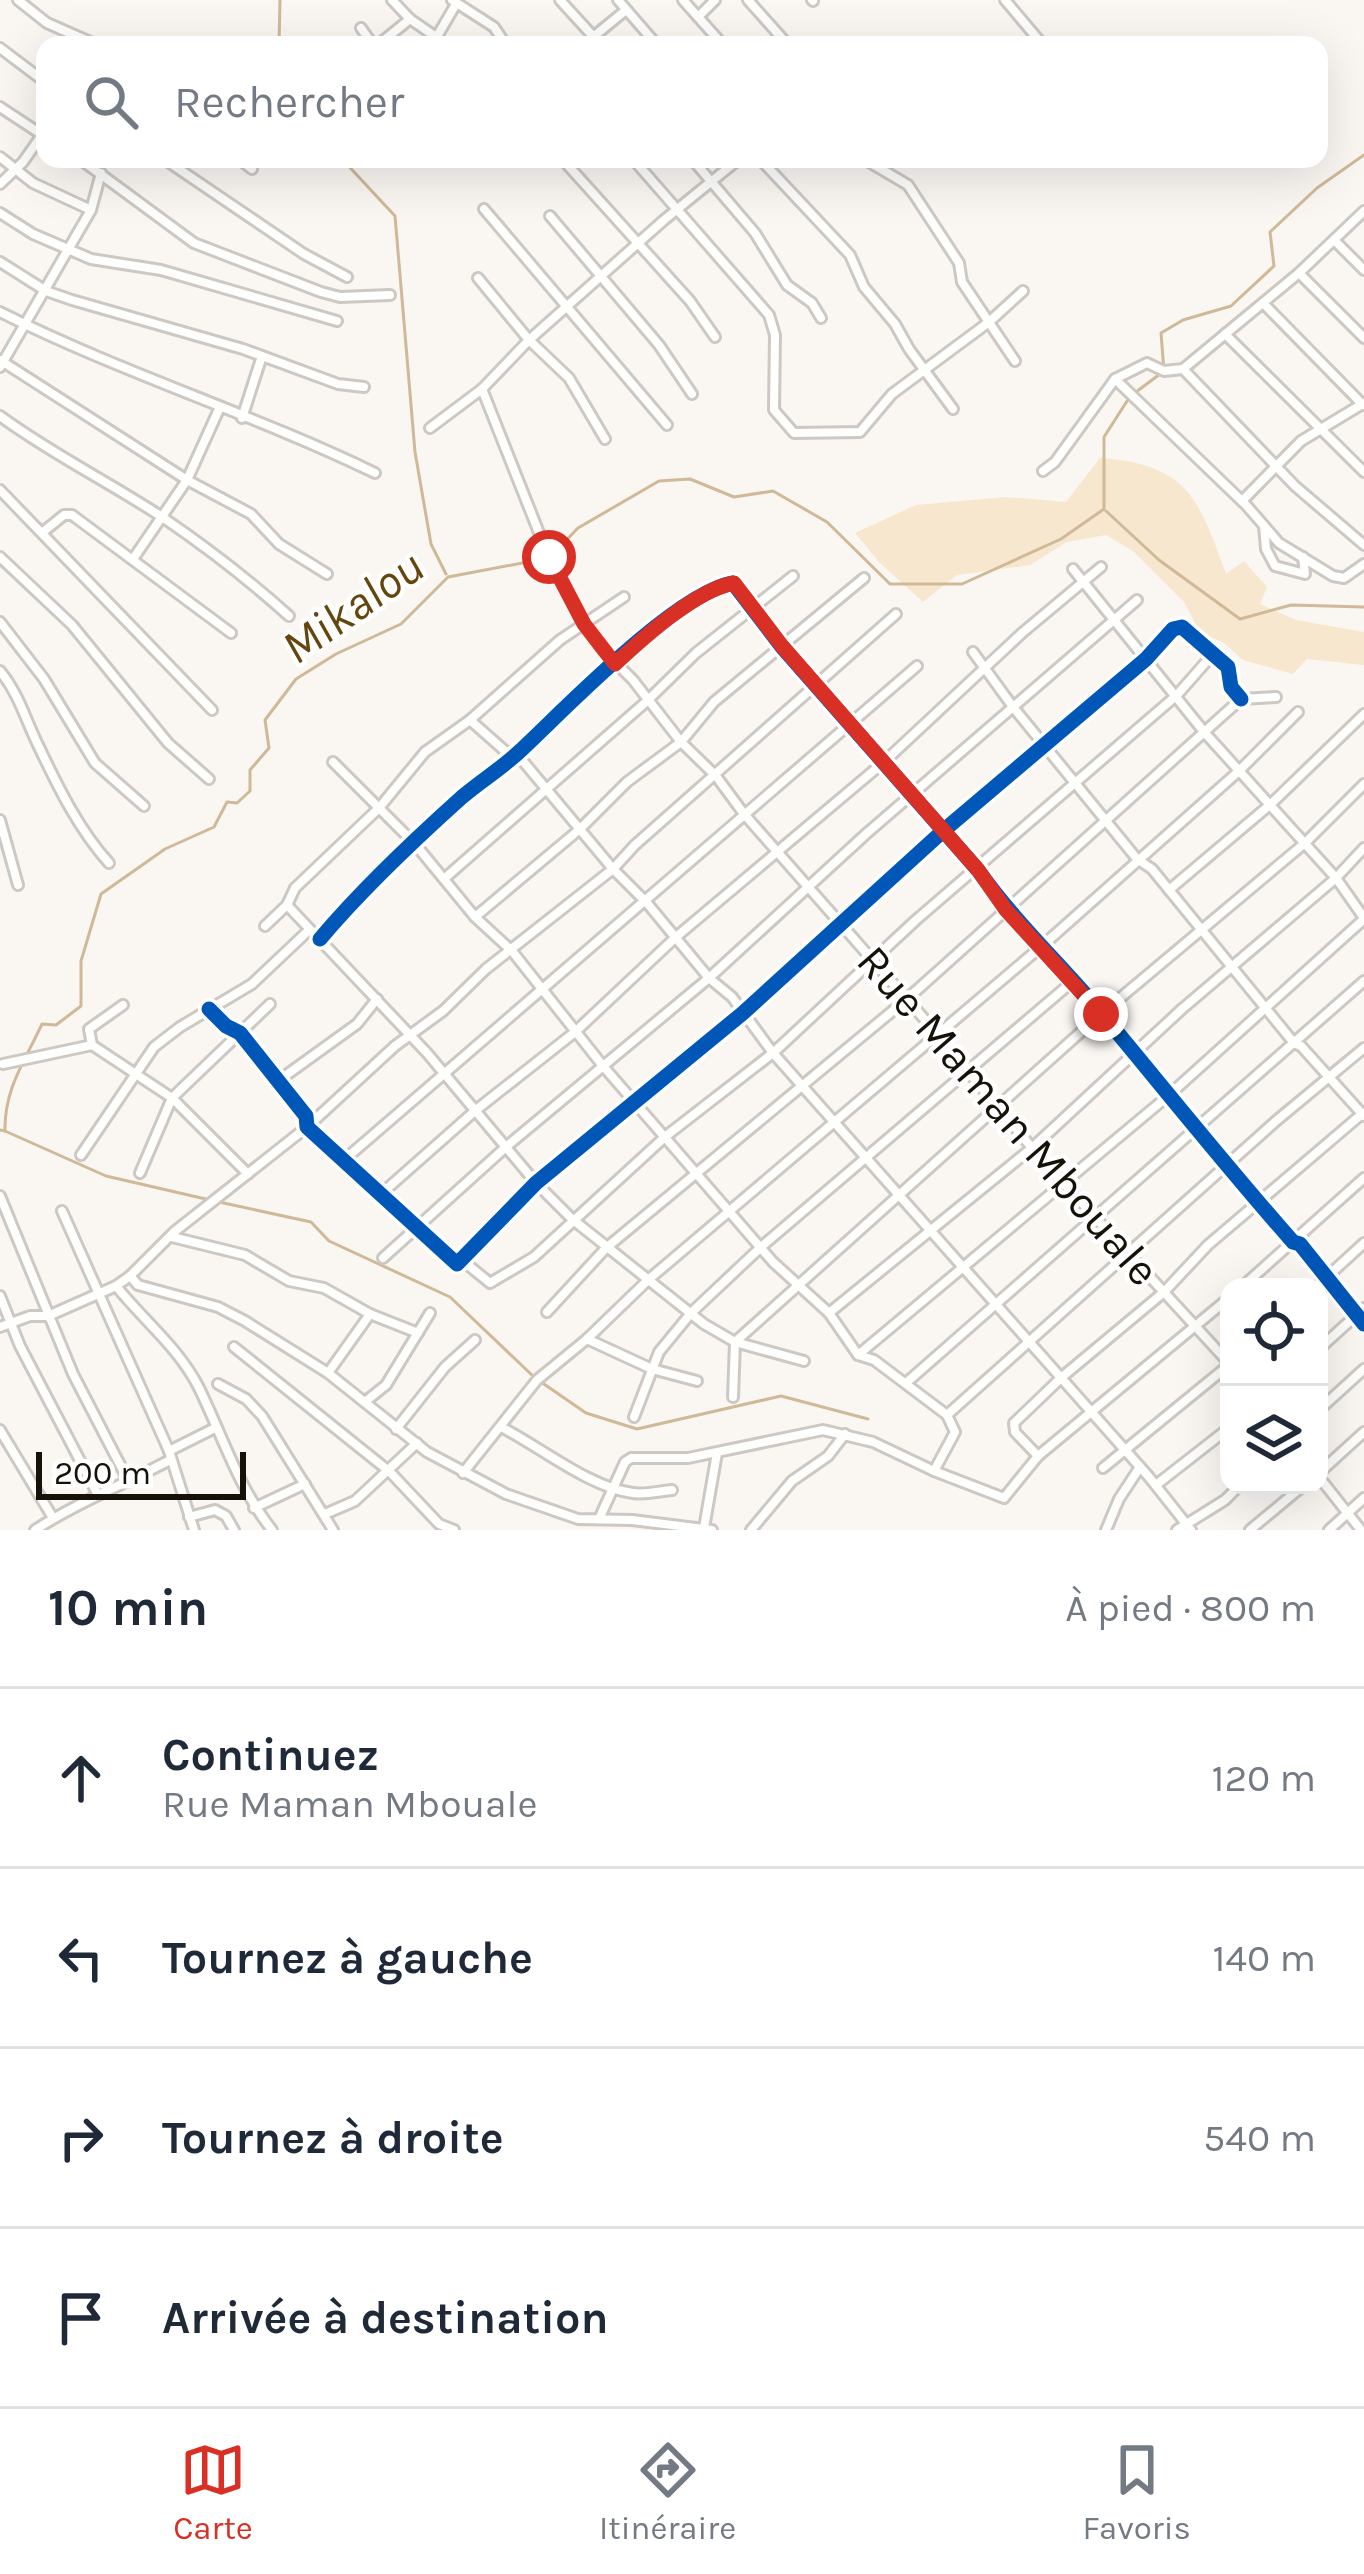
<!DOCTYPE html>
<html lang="fr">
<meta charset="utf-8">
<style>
:root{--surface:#fff;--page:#f2f2f3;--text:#1f2937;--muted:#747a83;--line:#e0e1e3;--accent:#d93025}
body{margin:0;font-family:Karla,sans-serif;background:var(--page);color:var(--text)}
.controls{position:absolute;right:36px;bottom:36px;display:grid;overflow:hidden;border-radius:24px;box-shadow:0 12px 48px #0002}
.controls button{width:108px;height:108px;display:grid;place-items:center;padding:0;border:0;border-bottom:3px solid var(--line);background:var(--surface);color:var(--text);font:60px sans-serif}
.scale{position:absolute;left:36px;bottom:30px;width:210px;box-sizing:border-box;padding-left:12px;border:6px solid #161109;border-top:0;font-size:33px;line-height:42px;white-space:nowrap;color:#161109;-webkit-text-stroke:9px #fff;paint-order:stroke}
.stop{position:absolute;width:36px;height:36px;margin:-27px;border:9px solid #d93025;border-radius:50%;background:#fff}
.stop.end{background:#d93025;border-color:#fff;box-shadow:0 3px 12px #0008}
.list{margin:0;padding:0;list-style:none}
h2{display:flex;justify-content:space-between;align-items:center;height:156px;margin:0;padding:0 48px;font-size:51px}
h2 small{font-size:39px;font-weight:400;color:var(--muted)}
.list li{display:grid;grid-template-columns:78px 1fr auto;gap:36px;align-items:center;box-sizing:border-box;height:180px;padding:0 48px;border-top:3px solid var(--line)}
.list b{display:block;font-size:45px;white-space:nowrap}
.list p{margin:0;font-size:39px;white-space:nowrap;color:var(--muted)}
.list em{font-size:39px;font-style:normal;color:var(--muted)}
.icon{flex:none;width:66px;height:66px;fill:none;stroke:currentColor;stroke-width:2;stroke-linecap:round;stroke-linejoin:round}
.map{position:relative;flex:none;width:1364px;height:1530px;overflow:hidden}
.search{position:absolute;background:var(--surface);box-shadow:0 12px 48px #0002;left:36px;right:36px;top:36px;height:132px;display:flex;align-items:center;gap:30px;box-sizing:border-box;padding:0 42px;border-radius:24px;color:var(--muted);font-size:45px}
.sheet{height:876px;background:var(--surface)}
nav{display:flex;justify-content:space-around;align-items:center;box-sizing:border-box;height:168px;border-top:3px solid var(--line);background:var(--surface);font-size:33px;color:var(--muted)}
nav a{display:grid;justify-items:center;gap:6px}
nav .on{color:var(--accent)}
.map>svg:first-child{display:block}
.green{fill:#f7e7cf}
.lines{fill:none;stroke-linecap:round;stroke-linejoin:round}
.stream{stroke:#cfb998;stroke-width:3}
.minor-casing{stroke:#cdc8c3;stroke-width:14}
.minor{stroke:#fefefd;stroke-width:8}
.cycleway-casing{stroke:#fff;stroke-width:22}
.cycleway{stroke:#0057b8;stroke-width:15}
.route{stroke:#d93025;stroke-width:15}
.labels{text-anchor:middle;stroke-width:9;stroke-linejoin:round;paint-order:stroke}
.street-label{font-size:45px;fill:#161109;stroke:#fff}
.water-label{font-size:48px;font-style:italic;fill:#65470d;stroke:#fff}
</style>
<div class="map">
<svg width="1364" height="1530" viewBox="0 0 1364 1530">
<rect width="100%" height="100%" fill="#faf6f2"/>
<path class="green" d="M1100,458c88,6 99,41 126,116l18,-13 23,26 -7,17 36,16 68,12v33l-57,-6 -14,15 -50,-14 -19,-17 -24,-11 -16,-30 -51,-51 -27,-16 -39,7 -37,23 -73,10 -34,27 -44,-40 -24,-29 61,-28 90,-8 60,5z"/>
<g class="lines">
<g class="stream">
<path d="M279,45l1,-45"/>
<path d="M342,159l53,57 20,236 16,92 15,30"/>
<path d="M1136,392l28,-21 -3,-38 22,-13 48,-14 43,-40 -4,-34 47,-44 47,-33"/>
<path d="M1104,507v-70l25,-39"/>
<path d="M1106,511l53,49 81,59 51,-14 73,2"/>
<path d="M0,1130l5,1c-1,-42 20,-70 37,-107l14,1 25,-19v-45l20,-67 64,-45 49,-22 13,-25 10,1 13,-12v-21l19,-22 -4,-28 31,-41 40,-25 65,-30 47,-47 101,-19 29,-30 81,-47 31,-2 44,18 39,-6 54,31 63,62h72l99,-45 43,-30"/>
<path d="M5,1131l101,45 104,24"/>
<path d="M219,1202l92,20 18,19 121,56 83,79"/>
<path d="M541,1382l45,31 51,16 144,-33 87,23"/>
</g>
<defs>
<g id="minor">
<path d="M18,0l29,23 50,22"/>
<path d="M392,0l18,19 26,18"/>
<path d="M452,0l42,27 12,18"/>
<path d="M560,0l41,45"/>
<path d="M618,0l39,45"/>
<path d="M683,0l40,45"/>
<path d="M748,0l40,45"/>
<path d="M812,0l1,1"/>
<path d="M1005,0l38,45"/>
<path d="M698,17l17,-17"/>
<path d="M361,28l12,17"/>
<path d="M593,37l33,-27"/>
<path d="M378,45l32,-26"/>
<path d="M432,45l24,-41"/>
<path d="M0,48l45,34"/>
<path d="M0,107l44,29"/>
<path d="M0,157l33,26 58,27"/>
<path d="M80,159l114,84 127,49 19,5 50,-2"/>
<path d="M164,159l140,95 43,23"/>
<path d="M239,159l13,10"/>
<path d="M633,159l136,156 6,20 -1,75 20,23 66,-1 32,-38 97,-72 34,-31"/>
<path d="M692,159l63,74 32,52 25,18 9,15"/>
<path d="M760,159l90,96 14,32 31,37 14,25 44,60"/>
<path d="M864,159l44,26 51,78 3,19 53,79"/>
<path d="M564,161l126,140 25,36"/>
<path d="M0,184l23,-22 19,-27"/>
<path d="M484,209l183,216"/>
<path d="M0,213l33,21 58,25 70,11 176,51"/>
<path d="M550,216l109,129 33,49"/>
<path d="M1334,240l30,30"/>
<path d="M0,262l46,29 26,9 171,49 95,35 26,3"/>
<path d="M1299,273l65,65"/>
<path d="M478,278l51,62 40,38 36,61"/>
<path d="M1263,303l100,102"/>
<path d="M0,312c122,61 253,102 375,161"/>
<path d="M1225,334l139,138"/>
<path d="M0,360l187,120 64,34 28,30 48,30"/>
<path d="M0,367l91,-157 10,-37"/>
<path d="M1183,369l112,117 69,59"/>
<path d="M1115,379l131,126 33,38 54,33 11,2 20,-14"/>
<path d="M482,389l67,169 35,66 19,26 30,30 48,62 35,34 28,38 176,200 118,141 191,208"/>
<path d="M0,416c53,39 111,67 165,103 44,30 84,61 124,97"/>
<path d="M242,418l20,-62"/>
<path d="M430,428l52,-39 47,-49 135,-120 75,-61"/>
<path d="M1043,471l12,-9 60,-83 32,-16 17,8 19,-2 116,-96 65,-62"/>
<path d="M0,490l212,220"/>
<path d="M1242,501l59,-60 63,-38"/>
<path d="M1264,526l2,23 9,17 30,8 -2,-17"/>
<path d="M43,532l21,-17h8l159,118"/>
<path d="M0,557l72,68 96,118 41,36"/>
<path d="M133,559l54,-79 33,-73"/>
<path d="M1073,569l132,164 131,145 28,40"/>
<path d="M0,622l44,57 51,84 49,43"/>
<path d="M973,652l40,55 124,152 15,10 142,174 7,3 63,70"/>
<path d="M0,671c19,23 26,50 39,76 19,40 40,83 70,116"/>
<path d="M470,720l35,31 12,3 96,115 34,34 62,75 23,19 41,56 376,424 42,53"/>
<path d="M333,762l82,82 60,73 37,34 91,115 170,196 56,51 29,42 16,5 73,55"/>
<path d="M0,820l18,65"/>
<path d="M445,878l202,-177 49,-48 97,-77"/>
<path d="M1169,890l103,-87 92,-89"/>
<path d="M287,905l140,148 109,130 36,36 132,105 31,18 69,19"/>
<path d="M475,917l105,-88 47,-47 54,-40 33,-40 150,-124"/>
<path d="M265,926l22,-21 8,-17 84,-80 46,-56 45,-32 90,-80 64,-43"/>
<path d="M320,939c42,-50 93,-98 142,-142 19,-16 40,-29 58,-46 45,-42 156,-158 213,-168l49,64 196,223c34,48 76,88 114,132 67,80 132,162 201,240l7,2 64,80"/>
<path d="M209,1009l17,17 14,7 66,83 1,11 150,137 79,-81 207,-170 200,-182 203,-172 27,-30 9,-2 46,40 3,20 10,12"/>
<path d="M92,1045l-3,-16 34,-24"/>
<path d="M3,1064l89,-19 80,53 76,76"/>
<path d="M278,1081l79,-57 20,-25"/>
<path d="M81,1155l73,-108 26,-20 72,-43 57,-54"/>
<path d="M344,1160l573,-494"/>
<path d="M140,1173l32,-75 98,-94"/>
<path d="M381,1194l95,-84 99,-78 101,-95 208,-175 138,-129 79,-66"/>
<path d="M0,1196l73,178 56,108"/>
<path d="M62,1211l107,240 25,79"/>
<path d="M172,1237l73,18 44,26 35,7 46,26 48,19"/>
<path d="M383,1258l124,-112 202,-168 157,-144 271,-234"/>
<path d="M463,1261l27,22 44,-26 132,-121 107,-83 143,-133 261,-225 36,-41"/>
<path d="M130,1276l8,9 80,22 27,14 83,52 99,79 79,42 72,25 54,1 80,10"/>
<path d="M116,1286c28,35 63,62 83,102 24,49 39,99 73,142"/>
<path d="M1242,1287l122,-109"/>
<path d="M1316,1287l48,-44"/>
<path d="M0,1296l20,50 77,147"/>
<path d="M1229,1298l-191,158 -34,42 -70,-27 21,-39 -8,-17 329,-294 88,-73"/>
<path d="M547,1312l59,-64 301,-249 334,-300 35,-2"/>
<path d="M829,1313l203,-165 150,-139 154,-131 28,-30"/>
<path d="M0,1327l30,-11h18l68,-30 14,-10 44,-44 133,-105 88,-81 48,-35 43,-42 127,-100 22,-24 261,-231"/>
<path d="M587,1339l65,30 45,12"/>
<path d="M234,1347l156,125 49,52 15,6"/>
<path d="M1319,1349l45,-41"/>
<path d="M858,1355l310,-259 196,-177"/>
<path d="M328,1373l42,-59"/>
<path d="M906,1383l458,-402"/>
<path d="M218,1384l28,15 16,17 71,114"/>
<path d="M733,1397l2,-55 366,-328 204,-171 59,-59"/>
<path d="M366,1401l20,-16 44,-72"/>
<path d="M1319,1410l45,-41"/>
<path d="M634,1417l25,-65 32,-39 70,-66 311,-265"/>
<path d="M501,1427c38,19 89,61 132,66 12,2 27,-2 39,-3"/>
<path d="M396,1429l49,-62 30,-27"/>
<path d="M0,1430l53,88"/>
<path d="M169,1451l46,-23"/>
<path d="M1038,1456l-23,-24 -1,-9 48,-46 102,-85 44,-47 155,-132"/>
<path d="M1103,1468l126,-103"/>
<path d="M463,1473l74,-93 50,-41 61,-59 394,-334 197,-175 59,-59"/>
<path d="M1319,1473l45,-41"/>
<path d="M1319,1477l42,53"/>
<path d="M1156,1485l73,-57"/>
<path d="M254,1508l51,-24"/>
<path d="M325,1514l30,-13 62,-58"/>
<path d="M189,1517l26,-7 11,6 8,14"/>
<path d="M599,1519l26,-57 6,-4h57l135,-28 50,12 61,29"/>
<path d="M704,1528l13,-75"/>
<path d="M35,1530c43,-28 90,-46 135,-70"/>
<path d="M751,1530l41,-49 36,-25 17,-22"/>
<path d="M1106,1530l13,-31 21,-32"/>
<path d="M1177,1530l48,-30 15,-15"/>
<path d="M1250,1530l54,-45"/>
<path d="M1329,1530l35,-32"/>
</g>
</defs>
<use href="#minor" class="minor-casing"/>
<use href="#minor" class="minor"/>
<defs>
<g id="cycleway">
<path d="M320,939c42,-50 93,-98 142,-142 19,-16 40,-29 58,-46 45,-42 156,-158 213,-168l49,64 196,223c34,48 76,88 114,132 67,80 132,162 201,240l7,2 64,80"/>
<path d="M209,1009l17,17 14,7 66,83 1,11 150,137 79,-81 207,-170 200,-182 203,-172 27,-30 9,-2 46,40 3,20 10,12"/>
</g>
</defs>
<use href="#cycleway" class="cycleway-casing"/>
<use href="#cycleway" class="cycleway"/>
</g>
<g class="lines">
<path class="route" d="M549,557l35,67 31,40c29,-27 81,-74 119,-81l48,63 196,224 28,40 95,104"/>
</g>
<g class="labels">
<g class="street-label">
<text transform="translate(1009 1115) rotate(49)" y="16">Rue Maman Mbouale</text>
</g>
<g class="water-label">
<text transform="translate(352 606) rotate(-35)" y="17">Mikalou</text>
</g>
</g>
</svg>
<div class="controls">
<button><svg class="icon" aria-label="locate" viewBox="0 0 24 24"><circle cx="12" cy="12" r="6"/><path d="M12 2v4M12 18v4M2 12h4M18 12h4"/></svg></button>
<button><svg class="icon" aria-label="layers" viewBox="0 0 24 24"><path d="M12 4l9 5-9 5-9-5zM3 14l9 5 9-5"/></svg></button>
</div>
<div class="scale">200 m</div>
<div class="stop" style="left:549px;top:557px"></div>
<div class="stop end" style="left:1101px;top:1014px"></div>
<div class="search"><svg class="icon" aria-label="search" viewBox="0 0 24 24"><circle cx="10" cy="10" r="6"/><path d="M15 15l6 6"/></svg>Rechercher</div>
</div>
<section class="sheet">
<h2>10 min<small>À pied · 800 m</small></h2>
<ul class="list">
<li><svg class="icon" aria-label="ahead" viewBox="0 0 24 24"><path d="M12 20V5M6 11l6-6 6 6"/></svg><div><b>Continuez</b><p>Rue Maman Mbouale</p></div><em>120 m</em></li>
<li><svg class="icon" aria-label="left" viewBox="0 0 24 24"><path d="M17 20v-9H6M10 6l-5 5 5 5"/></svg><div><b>Tournez à gauche</b></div><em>140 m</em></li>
<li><svg class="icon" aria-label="right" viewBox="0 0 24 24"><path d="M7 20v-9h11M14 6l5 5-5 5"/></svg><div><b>Tournez à droite</b></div><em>540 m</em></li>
<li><svg class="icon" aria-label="arrive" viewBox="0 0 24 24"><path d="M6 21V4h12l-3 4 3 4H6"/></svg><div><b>Arrivée à destination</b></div></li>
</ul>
</section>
<nav>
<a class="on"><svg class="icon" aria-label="map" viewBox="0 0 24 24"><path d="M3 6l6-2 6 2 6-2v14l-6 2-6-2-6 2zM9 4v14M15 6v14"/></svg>Carte</a>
<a><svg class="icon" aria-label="directions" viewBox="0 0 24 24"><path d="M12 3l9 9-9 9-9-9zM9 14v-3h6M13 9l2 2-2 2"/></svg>Itinéraire</a>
<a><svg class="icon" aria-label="saved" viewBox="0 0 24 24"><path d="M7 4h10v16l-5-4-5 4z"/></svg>Favoris</a>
</nav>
